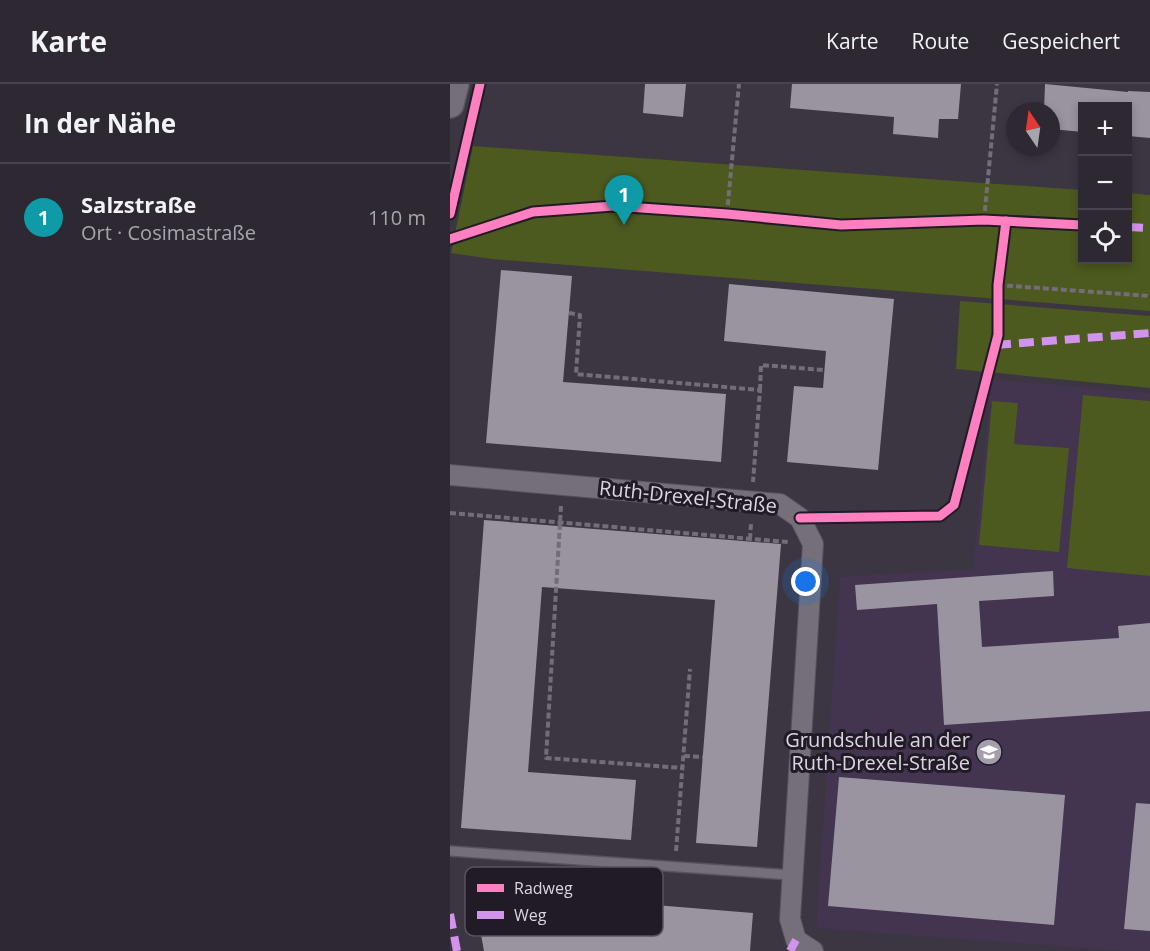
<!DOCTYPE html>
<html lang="de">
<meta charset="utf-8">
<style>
:root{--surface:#2d2832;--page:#35303a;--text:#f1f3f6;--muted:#a7a6ac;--line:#48444d;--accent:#a49dab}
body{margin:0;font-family:"Open Sans",sans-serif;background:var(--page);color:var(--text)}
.controls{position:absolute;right:18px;top:18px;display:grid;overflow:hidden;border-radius:0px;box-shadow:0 3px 9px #0003}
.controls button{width:54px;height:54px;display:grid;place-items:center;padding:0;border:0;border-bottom:2px solid var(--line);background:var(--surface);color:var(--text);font:30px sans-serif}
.compass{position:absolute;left:556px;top:18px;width:54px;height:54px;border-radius:50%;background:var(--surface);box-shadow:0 3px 9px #0003;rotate:347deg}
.you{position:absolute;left:356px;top:498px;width:21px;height:21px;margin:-15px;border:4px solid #fff;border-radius:50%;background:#1a73e8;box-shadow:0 0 0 9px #1a73e833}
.badge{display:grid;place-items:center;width:39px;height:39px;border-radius:50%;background:var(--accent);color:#fff;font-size:20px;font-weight:700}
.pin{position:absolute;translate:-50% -50px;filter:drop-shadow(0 2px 3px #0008)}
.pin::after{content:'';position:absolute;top:32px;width:21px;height:18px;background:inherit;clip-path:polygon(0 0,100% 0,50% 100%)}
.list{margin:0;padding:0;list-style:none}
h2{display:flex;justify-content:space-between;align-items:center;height:78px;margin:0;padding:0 24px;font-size:26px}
h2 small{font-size:20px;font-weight:400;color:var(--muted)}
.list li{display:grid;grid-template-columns:39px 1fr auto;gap:18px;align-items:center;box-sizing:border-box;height:108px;padding:0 24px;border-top:2px solid var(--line)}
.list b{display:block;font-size:22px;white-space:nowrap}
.list p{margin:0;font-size:20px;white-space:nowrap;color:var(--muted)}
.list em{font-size:20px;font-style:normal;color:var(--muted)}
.icon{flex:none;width:33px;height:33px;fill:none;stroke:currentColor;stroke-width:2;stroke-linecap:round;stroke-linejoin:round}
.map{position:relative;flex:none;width:700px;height:867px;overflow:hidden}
header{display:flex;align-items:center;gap:36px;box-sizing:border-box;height:84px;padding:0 30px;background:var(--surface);border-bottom:2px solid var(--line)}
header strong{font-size:28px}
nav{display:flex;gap:33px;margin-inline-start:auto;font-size:21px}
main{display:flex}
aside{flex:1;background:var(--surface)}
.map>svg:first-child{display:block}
.built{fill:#433450}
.green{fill:#4c591f}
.building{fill:#9a94a0}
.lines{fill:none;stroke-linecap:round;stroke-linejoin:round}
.service-casing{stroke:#58525d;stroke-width:12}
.minor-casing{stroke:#58525d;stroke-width:22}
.secondary-casing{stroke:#58525d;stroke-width:30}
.path{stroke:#736d78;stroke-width:4;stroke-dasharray:6 3;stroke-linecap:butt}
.service{stroke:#746f79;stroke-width:9}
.minor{stroke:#746f79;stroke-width:20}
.secondary{stroke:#756f7b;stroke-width:27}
.quiet{stroke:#d193ec;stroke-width:8;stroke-dasharray:15 8;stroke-linecap:butt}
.cycleway-casing{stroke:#211b26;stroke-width:13}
.cycleway{stroke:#ff80c0;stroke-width:9}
.labels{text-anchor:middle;stroke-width:6;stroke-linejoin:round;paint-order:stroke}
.street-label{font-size:20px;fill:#dcd4e3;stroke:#211b26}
.poi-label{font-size:20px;fill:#dcd4e3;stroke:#211b26;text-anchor:end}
.key{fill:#211b26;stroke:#59525f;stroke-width:1.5}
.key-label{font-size:16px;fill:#dcd4e3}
</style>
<header>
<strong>Karte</strong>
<nav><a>Karte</a><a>Route</a><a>Gespeichert</a></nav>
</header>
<main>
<aside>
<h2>In der Nähe<small></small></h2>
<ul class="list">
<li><span class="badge" style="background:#0f9aa8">1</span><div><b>Salzstraße</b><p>Ort · Cosimastraße</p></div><em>110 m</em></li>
</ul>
</aside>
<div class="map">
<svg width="700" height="867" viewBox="0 0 700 867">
<rect width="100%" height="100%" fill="#3c3642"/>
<path class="built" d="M542,295l158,14v558h-28l-306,-23 24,-351 133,-8z"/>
<g class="green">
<path d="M23,62l609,44v70h46v-67l22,2v116l-658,-52 -41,-6z"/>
<path d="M510,217l190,15v72l-194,-19z"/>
<path d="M633,311l67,6v175l-83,-8z"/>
<path d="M542,317l26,2 -4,41 55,4 -10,104 -80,-7z"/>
</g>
<g class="building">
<path d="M195,0h41l-3,33 -40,-4z"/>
<path d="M342,0h169l-3,35h-19l-1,19 -45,-4 1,-17 -104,-9z"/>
<path d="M595,0l83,8v-1l22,1v46l-22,-2v-30h-45v26l-32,-3v-18h-7z"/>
<path d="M51,186l71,6 -9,106 163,12 -5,68 -235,-19z"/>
<path d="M279,200l165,15 -16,171 -91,-8 7,-76 29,2 3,-37 -102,-10z"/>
<path d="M34,436l297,24 -24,303 -61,-4 19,-243 -173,-13 -14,185 108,8 -5,60 -170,-12z"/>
<path d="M603,487l1,25 -75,5 3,46 137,-9 -1,-12 32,-3v88l-206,14 -7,-121 -80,6 -2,-25z"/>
<path d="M389,693l226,18 -11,130 -226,-19z"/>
<path d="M686,719l14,1v127l-26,-2z"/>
<path d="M23,806l280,23 -3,38h-266z"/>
</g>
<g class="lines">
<defs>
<path id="service" d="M0,767l342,24"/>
<path id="minor" d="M0,391l330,29 20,14 13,26 -23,375 6,21 17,11"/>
<path id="secondary" d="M0,20l5,-20"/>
</defs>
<use href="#service" class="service-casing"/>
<use href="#minor" class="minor-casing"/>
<use href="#secondary" class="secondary-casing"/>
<g class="path">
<path d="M277,130l12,-130"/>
<path d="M534,136l13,-136"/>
<path d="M548,201l152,11"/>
<path d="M119,229l11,2 -4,59 184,16 -7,92"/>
<path d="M310,306l1,-25 63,5"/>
<path d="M111,422l-15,252 137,10"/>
<path d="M0,429l338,29"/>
<path d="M300,455l1,-16"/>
<path d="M234,672l19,1"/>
<path d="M226,767l14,-182"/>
</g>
<use href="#service" class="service"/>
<use href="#minor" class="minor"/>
<use href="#secondary" class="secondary"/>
<g class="quiet">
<path d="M678,143l22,1"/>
<path d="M546,261l154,-12"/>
<path d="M0,830l7,37"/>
<path d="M340,867l6,-11"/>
</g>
<defs>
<g id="cycleway">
<path d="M0,130l30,-130"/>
<path d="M0,155l83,-27 80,-6 114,8 114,11 143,-5 98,5"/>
<path d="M350,434l140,-2 14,-11 44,-170v-50l8,-64"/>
</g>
</defs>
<use href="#cycleway" class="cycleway-casing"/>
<use href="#cycleway" class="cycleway"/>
</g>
<defs>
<symbol id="school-disc" viewBox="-11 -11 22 22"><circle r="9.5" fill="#a49dab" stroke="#211b26"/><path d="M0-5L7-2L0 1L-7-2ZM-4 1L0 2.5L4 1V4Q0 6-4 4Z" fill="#fff"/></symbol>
</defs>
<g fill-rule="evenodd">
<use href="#school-disc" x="524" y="653" width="30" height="30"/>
</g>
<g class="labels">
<g class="street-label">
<text transform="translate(238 413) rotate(6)" y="7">Ruth-Drexel-Straße</text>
</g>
<g class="poi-label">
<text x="520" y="663">Grundschule an der<tspan x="520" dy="23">Ruth-Drexel-Straße</tspan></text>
</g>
</g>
<rect x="15" y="783" width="198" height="69" rx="9" class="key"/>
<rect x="27" y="800" width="27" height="8" fill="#ff80c0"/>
<rect x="27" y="827" width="27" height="8" fill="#d193ec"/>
<g class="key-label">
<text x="64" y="810">Radweg</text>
<text x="64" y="837">Weg</text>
</g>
</svg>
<div class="controls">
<button>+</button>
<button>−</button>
<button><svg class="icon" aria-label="locate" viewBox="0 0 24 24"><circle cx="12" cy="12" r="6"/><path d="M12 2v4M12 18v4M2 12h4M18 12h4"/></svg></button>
</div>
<svg class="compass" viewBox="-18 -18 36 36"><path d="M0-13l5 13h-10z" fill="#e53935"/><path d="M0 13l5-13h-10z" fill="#a7a6ac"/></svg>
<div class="you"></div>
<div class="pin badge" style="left:174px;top:141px;background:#0f9aa8">1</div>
</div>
</main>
